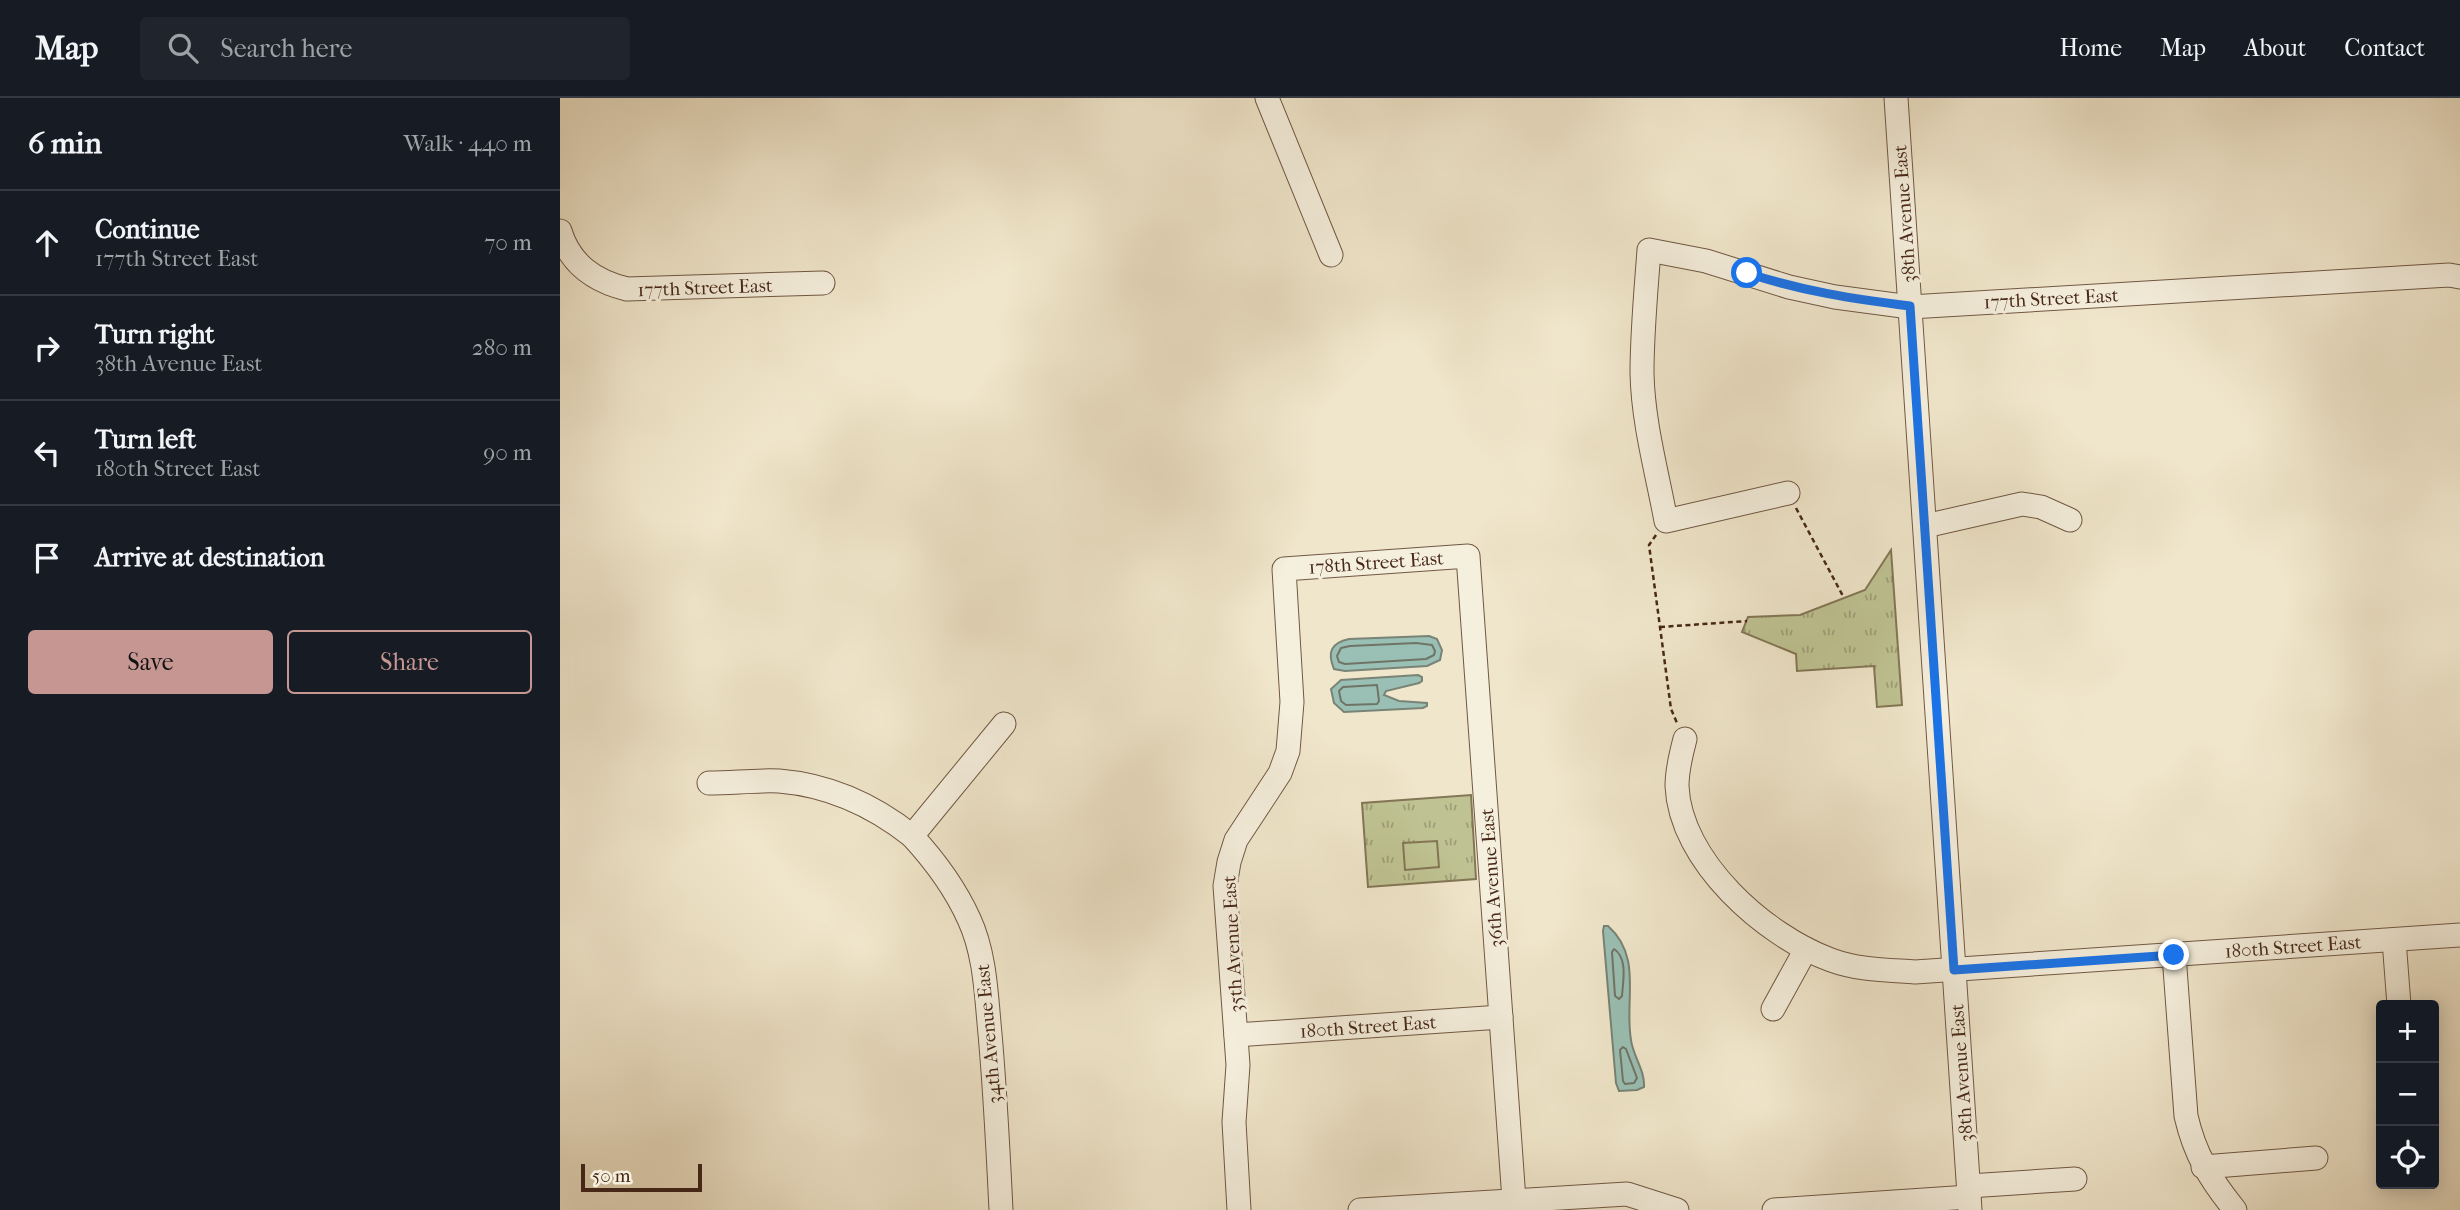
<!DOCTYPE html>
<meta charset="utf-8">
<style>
:root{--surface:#171b24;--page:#20242c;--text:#f1f3f6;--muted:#9ea1a6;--line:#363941;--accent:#c59692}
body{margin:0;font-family:"IM FELL French Canon",serif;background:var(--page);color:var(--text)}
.controls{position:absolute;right:21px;bottom:21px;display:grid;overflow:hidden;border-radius:7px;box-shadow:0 4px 18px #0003}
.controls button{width:63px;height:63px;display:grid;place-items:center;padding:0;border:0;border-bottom:2px solid var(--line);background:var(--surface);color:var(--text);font:35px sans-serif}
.scale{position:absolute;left:21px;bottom:18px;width:121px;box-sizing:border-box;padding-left:7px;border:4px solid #472817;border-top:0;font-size:19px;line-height:24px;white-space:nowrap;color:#472817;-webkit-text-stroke:5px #f5efdd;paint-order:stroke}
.stop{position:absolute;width:21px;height:21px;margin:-16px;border:5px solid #1a73e8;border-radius:50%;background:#fff}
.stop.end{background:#1a73e8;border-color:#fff;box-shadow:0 2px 7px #0008}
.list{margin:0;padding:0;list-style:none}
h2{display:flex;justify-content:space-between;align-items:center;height:91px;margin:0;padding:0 28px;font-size:30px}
h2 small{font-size:23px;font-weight:400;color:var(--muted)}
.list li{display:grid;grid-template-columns:46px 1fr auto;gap:21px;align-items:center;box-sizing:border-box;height:105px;padding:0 28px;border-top:2px solid var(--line)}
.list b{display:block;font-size:26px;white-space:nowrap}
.list p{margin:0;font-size:23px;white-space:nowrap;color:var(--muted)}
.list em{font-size:23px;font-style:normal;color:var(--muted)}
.actions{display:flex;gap:14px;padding:21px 28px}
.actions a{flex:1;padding:16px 0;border:2px solid var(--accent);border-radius:7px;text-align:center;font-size:24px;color:var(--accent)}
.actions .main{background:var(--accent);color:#111}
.icon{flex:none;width:38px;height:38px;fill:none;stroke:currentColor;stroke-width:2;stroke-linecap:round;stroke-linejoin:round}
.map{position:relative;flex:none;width:1900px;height:1112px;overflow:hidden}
header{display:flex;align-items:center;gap:42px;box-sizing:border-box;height:98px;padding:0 35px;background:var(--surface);border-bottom:2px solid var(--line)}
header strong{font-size:33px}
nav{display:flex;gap:38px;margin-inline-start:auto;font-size:24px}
.search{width:490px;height:63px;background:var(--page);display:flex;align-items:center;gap:18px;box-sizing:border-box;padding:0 24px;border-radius:7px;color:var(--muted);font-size:26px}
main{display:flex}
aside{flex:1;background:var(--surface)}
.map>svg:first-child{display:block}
.grass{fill:url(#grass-tufts);stroke:#837655;stroke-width:2}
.pitch{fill:#bfc393;stroke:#837655;stroke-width:2}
.water{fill:#9ac0b5;stroke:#798376;stroke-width:2}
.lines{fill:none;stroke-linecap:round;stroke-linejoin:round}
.shore{stroke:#707466;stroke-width:2}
.minor-casing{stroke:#715844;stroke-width:25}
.path{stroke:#472817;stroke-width:2.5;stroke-dasharray:5 3.5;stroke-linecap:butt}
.minor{stroke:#f5efdd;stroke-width:23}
.route{stroke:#1a73e8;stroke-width:9}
.labels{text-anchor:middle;stroke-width:6;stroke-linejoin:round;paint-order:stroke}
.street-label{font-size:19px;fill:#472817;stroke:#f5efdd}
</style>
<header>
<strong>Map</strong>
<div class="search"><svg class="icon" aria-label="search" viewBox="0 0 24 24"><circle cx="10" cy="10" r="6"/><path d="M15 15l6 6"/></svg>Search here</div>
<nav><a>Home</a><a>Map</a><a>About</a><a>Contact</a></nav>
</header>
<main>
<aside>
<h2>6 min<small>Walk · 440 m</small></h2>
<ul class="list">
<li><svg class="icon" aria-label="ahead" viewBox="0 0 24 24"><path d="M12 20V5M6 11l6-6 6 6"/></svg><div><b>Continue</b><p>177th Street East</p></div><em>70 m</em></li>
<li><svg class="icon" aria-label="right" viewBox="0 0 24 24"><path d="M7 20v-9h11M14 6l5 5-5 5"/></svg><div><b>Turn right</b><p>38th Avenue East</p></div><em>280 m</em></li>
<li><svg class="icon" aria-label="left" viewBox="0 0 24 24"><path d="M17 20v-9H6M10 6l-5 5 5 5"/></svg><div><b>Turn left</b><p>180th Street East</p></div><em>90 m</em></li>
<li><svg class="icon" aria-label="arrive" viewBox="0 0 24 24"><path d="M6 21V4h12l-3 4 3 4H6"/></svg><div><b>Arrive at destination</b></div></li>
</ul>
<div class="actions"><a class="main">Save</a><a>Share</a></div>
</aside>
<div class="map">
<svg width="1900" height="1112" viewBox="0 0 1900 1112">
<defs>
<pattern id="grass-tufts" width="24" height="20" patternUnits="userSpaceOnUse" patternTransform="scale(1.75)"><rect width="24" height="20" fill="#bfc393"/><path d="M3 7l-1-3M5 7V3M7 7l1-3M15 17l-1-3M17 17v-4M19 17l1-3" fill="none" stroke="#9d9e77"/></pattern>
</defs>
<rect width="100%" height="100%" fill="#f0e6cb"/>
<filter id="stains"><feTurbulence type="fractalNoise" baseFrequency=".00286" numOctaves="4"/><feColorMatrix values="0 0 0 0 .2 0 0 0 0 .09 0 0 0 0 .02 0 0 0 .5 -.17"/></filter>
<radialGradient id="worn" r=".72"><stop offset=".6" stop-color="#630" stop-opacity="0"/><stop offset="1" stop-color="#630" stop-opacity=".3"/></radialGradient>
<g class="grass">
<path d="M1331,452l11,155 -25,2 -3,-41 -77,5 -1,-17 -54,-22 6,-15 52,-2 65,-25z"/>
<path d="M911,697l5,84 -108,8 -6,-84z"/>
</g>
<path class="pitch" d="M877,743l2,26 -34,3 -2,-27z"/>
<g class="water">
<path d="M869,538l8,3 5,11 -2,10 -13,6 -82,5 -11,-2c-7,-17 -3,-26 15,-30z"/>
<path d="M858,577l4,2v4l-3,2 -33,8 -2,4 15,6 28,2v3l-4,2 -79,4 -10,-9 -3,-14 10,-9z"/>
<path d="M1044,828h4c35,31 16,74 23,114 2,16 14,30 13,47l-7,3 -18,1 -3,-8 -13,-152z"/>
</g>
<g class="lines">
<g class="shore">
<path d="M856,545l16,2 3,6 -1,4 -8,4 -81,5 -6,-2 -2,-6 4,-8 9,-2z"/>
<path d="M817,587l2,16 -2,3 -31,1 -5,-4 -2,-10 4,-4z"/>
<path d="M1054,851c14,9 9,32 8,47l-3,3 -4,-3 -3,-44z"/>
<path d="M1063,949l3,2 11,29 -3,5 -9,1 -2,-3 -3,-31z"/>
</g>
<defs>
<g id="minor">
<path d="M707,0l64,157"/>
<path d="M1336,0l74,1112"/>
<path d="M0,133c10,33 34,50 67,58l196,-6"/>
<path d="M1228,395l-122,28c-9,-49 -23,-98 -24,-148 0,-41 4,-82 7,-123l57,11 83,26 46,10 75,10 539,-32 11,2"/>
<path d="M1365,428l97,-22 19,3 29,13"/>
<path d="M1125,641c-4,15 -8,32 -8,47 3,75 88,150 154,174 27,10 56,10 84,12l545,-37"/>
<path d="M149,685c23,0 47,-3 70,-2 50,4 94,24 133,55l92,-112"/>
<path d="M352,738c23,25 43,52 57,83 15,32 17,70 20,104 6,62 9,125 12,187"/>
<path d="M1834,842l5,65"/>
<path d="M1614,857l12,161c9,39 24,63 49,94"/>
<path d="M1213,911l33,-60"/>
<path d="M676,937l265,-18"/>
<path d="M1643,1069l113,-9"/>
<path d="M1409,1088l106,-7"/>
<path d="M679,1112l-5,-88 4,-57 -13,-179 4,-24 7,-22 44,-67 8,-22 4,-49 -8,-133 184,-13 46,644"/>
<path d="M800,1112l267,-16 50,16"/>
<path d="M1214,1112l195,-13"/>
</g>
</defs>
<use href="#minor" class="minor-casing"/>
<g class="path">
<path d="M1236,410l48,90"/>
<path d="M1096,437l-7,10 22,164 6,14"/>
<path d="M1100,529l87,-6"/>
</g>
<use href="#minor" class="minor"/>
</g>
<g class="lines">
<path class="route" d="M1187,175c55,18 106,26 163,33l44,664 220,-15"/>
</g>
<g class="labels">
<g class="street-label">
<text transform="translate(1344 116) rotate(-94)" y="7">38th Avenue East</text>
<text transform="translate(145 189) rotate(-2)" y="7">177th Street East</text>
<text transform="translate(1491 200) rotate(-3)" y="7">177th Street East</text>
<text transform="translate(816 464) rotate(-4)" y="7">178th Street East</text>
<text transform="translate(931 780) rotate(-94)" y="7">36th Avenue East</text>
<text transform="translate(672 846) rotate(-93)" y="7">35th Avenue East</text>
<text transform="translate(1733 848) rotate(-4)" y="7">180th Street East</text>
<text transform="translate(808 928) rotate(-4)" y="7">180th Street East</text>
<text transform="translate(428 936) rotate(-95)" y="7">34th Avenue East</text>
<text transform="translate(1401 975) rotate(-94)" y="7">38th Avenue East</text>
</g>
</g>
<rect width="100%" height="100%" filter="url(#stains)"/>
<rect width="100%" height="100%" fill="url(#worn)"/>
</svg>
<div class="controls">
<button>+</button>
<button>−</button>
<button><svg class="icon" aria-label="locate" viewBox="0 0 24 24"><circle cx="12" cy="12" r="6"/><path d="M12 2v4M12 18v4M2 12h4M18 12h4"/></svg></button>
</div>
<div class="scale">50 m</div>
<div class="stop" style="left:1187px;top:175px"></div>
<div class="stop end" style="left:1614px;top:857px"></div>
</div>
</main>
